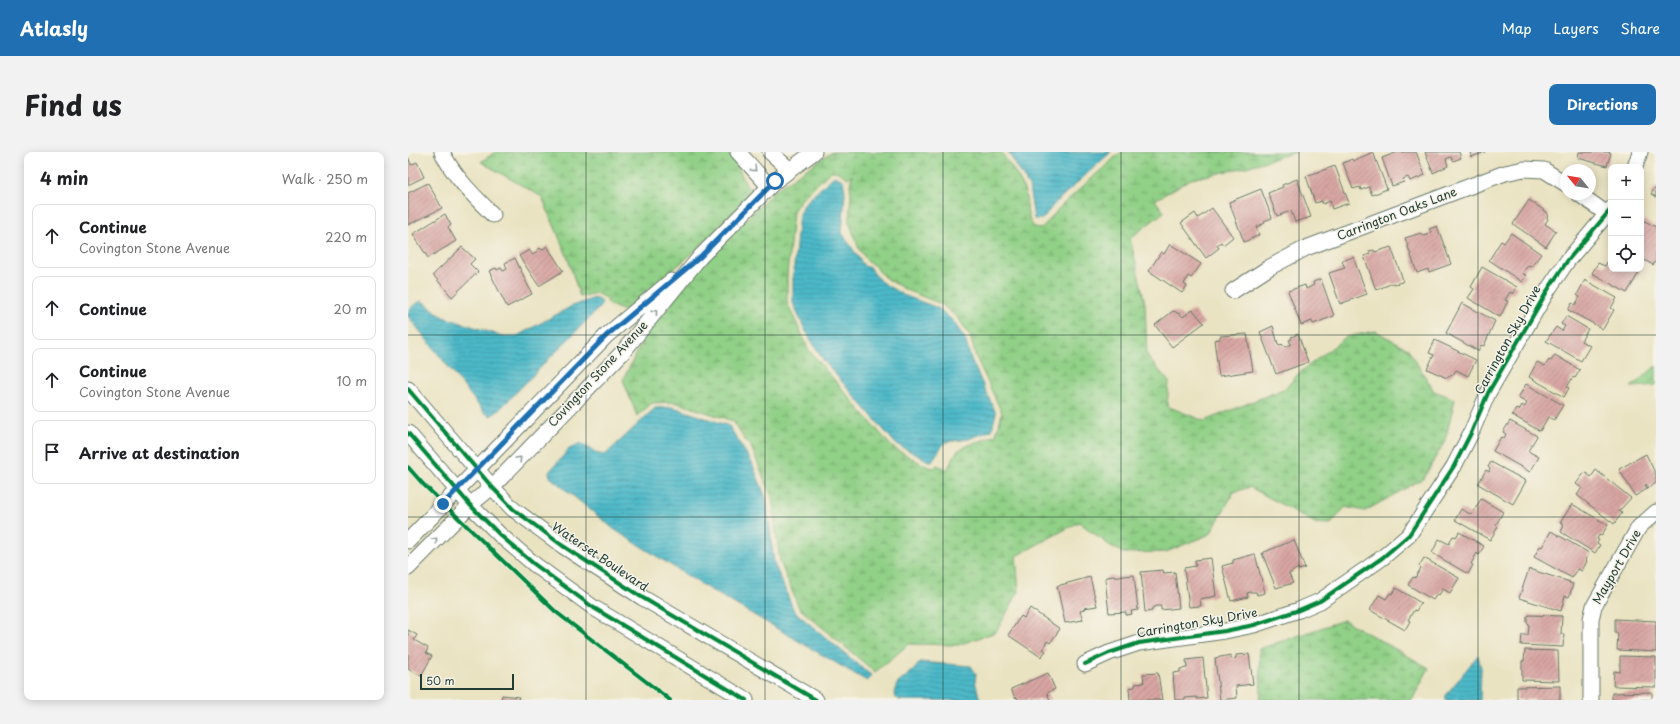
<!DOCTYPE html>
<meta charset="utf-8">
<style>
:root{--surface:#fff;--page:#f2f2f2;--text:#202124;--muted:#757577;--line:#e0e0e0;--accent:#1f6fb2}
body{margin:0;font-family:"Playpen Sans",sans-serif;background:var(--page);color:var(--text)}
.controls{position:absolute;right:12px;top:12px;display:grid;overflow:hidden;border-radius:8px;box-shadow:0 2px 10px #0003}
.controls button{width:36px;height:36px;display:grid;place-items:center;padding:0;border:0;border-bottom:1px solid var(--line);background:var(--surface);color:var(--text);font:20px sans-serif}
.compass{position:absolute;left:1152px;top:12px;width:36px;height:36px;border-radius:50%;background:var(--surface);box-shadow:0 2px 10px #0003;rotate:300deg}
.scale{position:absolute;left:12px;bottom:10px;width:94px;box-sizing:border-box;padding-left:4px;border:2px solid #1f3d34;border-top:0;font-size:11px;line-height:14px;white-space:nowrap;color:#1f3d34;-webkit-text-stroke:3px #f7f3e8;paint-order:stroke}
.stop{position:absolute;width:12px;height:12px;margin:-9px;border:3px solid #1f6fb2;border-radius:50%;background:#fff}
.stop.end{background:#1f6fb2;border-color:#fff;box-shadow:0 1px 4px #0008}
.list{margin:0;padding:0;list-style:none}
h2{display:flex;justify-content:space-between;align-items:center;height:52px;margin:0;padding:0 16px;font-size:17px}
h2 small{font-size:13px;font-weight:400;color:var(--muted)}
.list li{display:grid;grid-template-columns:26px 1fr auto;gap:12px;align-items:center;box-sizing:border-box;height:64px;margin:0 8px 8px;padding:0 8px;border:1px solid var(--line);border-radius:8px}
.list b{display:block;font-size:15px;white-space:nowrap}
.list p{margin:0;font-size:13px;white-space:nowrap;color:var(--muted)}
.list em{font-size:13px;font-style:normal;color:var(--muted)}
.icon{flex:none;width:22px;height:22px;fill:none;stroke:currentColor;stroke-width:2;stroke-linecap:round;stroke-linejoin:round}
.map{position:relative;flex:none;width:1248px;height:548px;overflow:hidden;border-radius:8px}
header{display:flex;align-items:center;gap:24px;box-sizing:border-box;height:56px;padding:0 20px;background:var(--accent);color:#fff}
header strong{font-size:19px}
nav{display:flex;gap:22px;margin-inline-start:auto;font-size:14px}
.intro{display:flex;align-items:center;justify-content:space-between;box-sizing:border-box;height:96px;padding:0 24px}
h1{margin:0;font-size:28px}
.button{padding:10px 18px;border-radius:8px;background:var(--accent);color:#fff;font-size:14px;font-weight:700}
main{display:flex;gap:24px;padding:0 24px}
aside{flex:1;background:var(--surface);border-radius:8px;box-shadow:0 2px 10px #0003}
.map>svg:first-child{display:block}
.wetland{fill:url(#wetland-marsh);stroke:#58865e;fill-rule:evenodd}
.water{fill:url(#water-rules);stroke:#367b7e}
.building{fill:url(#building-hatch)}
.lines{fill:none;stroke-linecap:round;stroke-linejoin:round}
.minor-casing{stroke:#676;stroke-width:17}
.minor{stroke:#fff;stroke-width:15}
.cycleway-casing{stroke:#f7f3e8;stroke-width:6}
.cycleway{stroke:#00873e;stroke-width:4}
.oneway{stroke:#8f9e9a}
.route{stroke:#1f6fb2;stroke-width:5}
.grid{fill:none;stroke:#1f3d34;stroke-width:1;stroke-opacity:0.55}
.labels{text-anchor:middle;stroke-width:3;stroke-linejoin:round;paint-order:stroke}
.street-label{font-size:12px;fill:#1f3d34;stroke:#f7f3e8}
</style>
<header>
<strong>Atlasly</strong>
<nav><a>Map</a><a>Layers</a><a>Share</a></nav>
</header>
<div class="intro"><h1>Find us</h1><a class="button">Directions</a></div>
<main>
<aside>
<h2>4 min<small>Walk · 250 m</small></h2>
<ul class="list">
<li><svg class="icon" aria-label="ahead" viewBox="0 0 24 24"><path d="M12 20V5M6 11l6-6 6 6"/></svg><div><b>Continue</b><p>Covington Stone Avenue</p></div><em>220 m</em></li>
<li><svg class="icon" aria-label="ahead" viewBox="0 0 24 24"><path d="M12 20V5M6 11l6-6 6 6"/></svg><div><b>Continue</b></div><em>20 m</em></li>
<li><svg class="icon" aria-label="ahead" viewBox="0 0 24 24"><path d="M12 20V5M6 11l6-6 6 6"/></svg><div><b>Continue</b><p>Covington Stone Avenue</p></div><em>10 m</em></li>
<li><svg class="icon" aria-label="arrive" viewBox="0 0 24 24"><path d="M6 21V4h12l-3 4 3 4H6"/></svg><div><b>Arrive at destination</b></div></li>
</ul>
</aside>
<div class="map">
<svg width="1248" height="548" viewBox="0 0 1248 548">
<defs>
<pattern id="wetland-marsh" width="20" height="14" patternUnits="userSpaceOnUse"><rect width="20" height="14" fill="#91d087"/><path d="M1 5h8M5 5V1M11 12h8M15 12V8" fill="none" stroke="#76aa6f"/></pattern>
<pattern id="water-rules" width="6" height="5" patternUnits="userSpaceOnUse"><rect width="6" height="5" fill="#4db9c9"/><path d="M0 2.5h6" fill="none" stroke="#3f98a4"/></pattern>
<pattern id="building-hatch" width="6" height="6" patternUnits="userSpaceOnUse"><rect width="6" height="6" fill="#d8a5a3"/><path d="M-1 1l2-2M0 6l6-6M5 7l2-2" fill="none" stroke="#af8886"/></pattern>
</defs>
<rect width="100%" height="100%" fill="#f7f3e8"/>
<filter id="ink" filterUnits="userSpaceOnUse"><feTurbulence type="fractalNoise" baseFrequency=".025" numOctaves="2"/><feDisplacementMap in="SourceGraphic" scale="8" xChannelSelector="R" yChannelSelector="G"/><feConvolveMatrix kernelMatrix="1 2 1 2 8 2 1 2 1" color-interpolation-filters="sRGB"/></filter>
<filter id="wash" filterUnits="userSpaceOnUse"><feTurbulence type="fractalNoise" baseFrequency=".012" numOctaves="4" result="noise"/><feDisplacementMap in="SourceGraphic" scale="16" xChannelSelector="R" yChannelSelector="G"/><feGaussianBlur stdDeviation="0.9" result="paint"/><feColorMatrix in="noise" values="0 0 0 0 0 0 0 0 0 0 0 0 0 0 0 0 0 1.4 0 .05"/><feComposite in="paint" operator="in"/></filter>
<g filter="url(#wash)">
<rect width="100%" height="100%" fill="#eae3c2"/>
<g class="wetland">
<path d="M87,0h235l21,42 -57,58 -70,59 -16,-7 -1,-5 -11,-6 -16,4 -13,-41 -25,-59 -61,-35z"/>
<path d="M424,0h169c7,11 17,23 22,35 7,15 0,34 15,42l4,-1 19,-22 60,-54h175l-50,15 -55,12 -36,21 9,12 -34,26 15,65 2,53 22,26 -2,24 37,15 82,-33 13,-15 47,-36 30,-6 32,18 26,42 21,8 -10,42 -21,37 -59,33 -20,-4 -14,17 -16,-1 -65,-36 -16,5 -24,42 -44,18 -43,1 -14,-8 -30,-23 -63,34 3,35 -23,41 -38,13 -49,-1 -34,28 -76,-64 -19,-46 -8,-64 -22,-54 -5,-4 -12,-19 -58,-19 -23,1 -15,13 -14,-36 23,-46 59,-72 69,-71zM423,19h5l12,7 4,-3 -2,10 1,9 -2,28 10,27 9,13 6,3 10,12 22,13 35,14 18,15 11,17 6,21 26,56 -6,22 -27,10 -12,6 -10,19 -10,-5 -3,3 -6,-1 -36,-20 -85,-99 -1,-5 -19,-40v-27l6,-65 8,-12z"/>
<path d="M1248,214v19l-25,2z"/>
<path d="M936,468l85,48 -17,32h-153l2,-7 -2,-44z"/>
</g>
<g class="water">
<path d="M600,0h103l-55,50 -14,17h-8l-5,-33z"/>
<path d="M426,24l9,4 2,13 -3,40 22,33 6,2 10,13 23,14 35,13 15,13 12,18 6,20 25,54 -4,17 -23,9 -24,3 -14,20 -35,-18 -72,-83 -19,-31 -12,-27v-26l6,-63 6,-11z"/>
<path d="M187,146l7,4 -3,6 -102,104 -7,4 -6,-4 -76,-96c0,-8 8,-13 14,-15l21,16 59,19h15l55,-30z"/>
<path d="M265,255l56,19 23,37 14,35 8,65 20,48 78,65 -5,5 -163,-95 -89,-56 -65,-53 -1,-5 20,-23 11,-6 19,11 6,1 50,-47z"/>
<path d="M1070,503l3,13 -1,32h-34v-5z"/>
<path d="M512,510l51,4 5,8 -1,7 5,19h-80l-5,-3 -1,-4 3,-9 17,-14z"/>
</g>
<g id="blocks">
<g class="building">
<path d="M965,0l14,37 -15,6 -3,-8 -8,3 -1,-3 -7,2 -10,-26 9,-4 1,2z"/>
<path d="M990,0h18l9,23 -15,6 -2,-4 -5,2 1,3 -12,4 -10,-28z"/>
<path d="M1017,0h34l2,6 -8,3 -2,-4 -5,2 2,7 -15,7z"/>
<path d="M1062,0h15l-14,5z"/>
<path d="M1171,0h29l3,1 -4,13 -29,-8z"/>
<path d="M0,4l3,9 6,-3 7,15 -16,8z"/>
<path d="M927,14l14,37 -17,6 -2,-8 -7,3 -1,-3 -7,2 -9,-27z"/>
<path d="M889,27l14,38 -16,5 -4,-11 -14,5 -9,-23 15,-6 -1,-2z"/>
<path d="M20,31l14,25 -34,17v-32z"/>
<path d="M1248,34v11l-5,-3z"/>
<path d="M853,37l11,29 -8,3 1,2 -9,4 3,8 -15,7 -15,-40z"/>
<path d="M1121,48l19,13 -1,5 1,1 -3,5 11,7 -10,16 -33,-23z"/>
<path d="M804,56l21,29 -10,8 -2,-3 -4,3 2,3 -13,10 -25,-35 14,-10 3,5z"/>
<path d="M37,62l6,11 -3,2 8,14 -28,17 -15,-24z"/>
<path d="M1233,67l15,8v34l-3,4 -12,-7z"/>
<path d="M1029,74l14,38 -22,8 -1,-3 -11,4 -12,-35 16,-5 1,3 5,-1 4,-3 -2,-3z"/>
<path d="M1103,81l30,21 -10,13 -3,-1 -3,3 -2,5 3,1 -4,7 -33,-22 12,-19 3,2z"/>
<path d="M762,92l31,20 -10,14 -3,-2 -4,8 3,2 -5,7 -33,-22 12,-19 3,2z"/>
<path d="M139,94l16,25 -24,15 -20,-30 10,-6 4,5 7,-7 2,2z"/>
<path d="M54,95l13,12 -5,5 8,8 -26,25 -19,-22z"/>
<path d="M983,95l12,33 -1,2 -7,2 -2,-1 -17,7 -12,-34 6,-2 -1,-3 5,-1 1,2z"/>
<path d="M1203,103v14h30l-14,24 -35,-20 6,-10 7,3z"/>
<path d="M945,105l14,37 -27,10 -11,-31 16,-5 -3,-7z"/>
<path d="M107,106l17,36 -25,13 -18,-36 7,-3 1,2 4,-2 2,3 4,-2 -2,-6z"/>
<path d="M1074,115l35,20 -4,7 -3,-2 -5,8 3,1 -8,16 -32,-19 6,-9 -3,-2z"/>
<path d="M913,127l13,37 -21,8 -1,-3 -11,4 -13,-34 17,-6 1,4 8,-4 -1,-3z"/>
<path d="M1177,128l32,18 -6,10 3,2 -11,19 -35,-19 4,-7 3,2 5,-8 -3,-2z"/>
<path d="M1054,151l33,18 -11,25 -3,-1 -3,6 -32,-18z"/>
<path d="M785,158l11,13 -32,24 -17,-22 18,-14 3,1 2,2 1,-1 4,4z"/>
<path d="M1158,164l22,13 -7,12 9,5 -9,15 -35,-20 10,-14 6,4 3,-5 -4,-2z"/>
<path d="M865,174l5,18 3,1 1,-1 3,3 6,-3 -2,-4 3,-1 -1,-2 7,-3 10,28 -32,12 -16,-42z"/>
<path d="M839,182l6,37 -34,5 -5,-36 6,-1v-3z"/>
<path d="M1027,188l41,20 -8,16 -12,-6 -3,5h-1l-5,3 -20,-9 7,-14 -5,-2z"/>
<path d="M1147,203l25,15 -5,8 -2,-1 -6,10 2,1 -5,9 -35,-20 8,-15 8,4 4,-6 2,1z"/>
<path d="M1118,232l37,21 -9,15 -6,-3 -8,14 -28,-16 4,-7 3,2 3,-5 3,2 2,-4 -9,-5z"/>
<path d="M1102,269l27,15 -9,15 11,6 -9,15 -37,-21 8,-14 3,1 2,-4 -3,-2z"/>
<path d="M1238,302l10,21v8l-8,5 -2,-4 -1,1 2,4 -12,7 -16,-27z"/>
<path d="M1083,310l35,19 -13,23 -35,-20 8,-14 3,2 1,-3 -2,-2z"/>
<path d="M1188,318l35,28 -12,13 3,2 -8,11 -37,-29 5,-7 -6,-4 9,-12 6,5z"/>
<path d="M1073,347l22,13 -7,13 2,2 -8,13 -35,-20 6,-11 11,6z"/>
<path d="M1164,352l36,21 -7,11 -2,-1 -2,4 2,1 -2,3 3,2 -5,8 -34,-21 3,-7 -4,-2z"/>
<path d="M1143,379l38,22 -3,7 1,1 -5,10 -4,-2 -6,9 -38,-21 6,-11 2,1z"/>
<path d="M1051,380l25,14 -5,9 -2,-2 -6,11 2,1 -5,9 -36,-21 7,-14 10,5 4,-8 3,1z"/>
<path d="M886,388l11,28 -6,2 -1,-2 -9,6 4,9 -17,5 -14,-35z"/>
<path d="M847,402l10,39 -8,2 -1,-3h-5l-4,1 1,4 -17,4 -9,-35 11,-3v-3z"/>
<path d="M803,406l5,38 -16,3 1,7 -12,1 -5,-39 12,-2 -1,-6z"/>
<path d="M1016,406l35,20 -9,15 -7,-4 -4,6 -2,-1 -4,6 -25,-15 5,-8 2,1 6,-10 -2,-2z"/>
<path d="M1121,417l41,13 -1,1 4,1 -4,13 -4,-1 -4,15 -42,-13z"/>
<path d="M755,418l1,3 11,-1 4,36 -18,2v-4h-5l-4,2v3l-7,1 -4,-40z"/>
<path d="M726,423l4,35 -7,1 1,3 -6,1v-3l-17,1 -4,-34 1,-2 8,-1 1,1z"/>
<path d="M682,425l7,29 -13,2 1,1 -5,2 3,9 -18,3 -8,-37z"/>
<path d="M988,436l25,15 -5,8 -2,-1 -6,10 2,1 -5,9 -35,-20 9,-15 7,4 4,-6 2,1z"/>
<path d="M622,456l30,21 -10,14 -3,-2 -4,8 3,2 -5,6 -33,-22 13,-19 3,2z"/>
<path d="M1121,463l33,1 -1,18h3l-1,13 -42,-2 1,-10h6l1,-10 -2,-2v-6z"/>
<path d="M1207,467l41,2v31l-39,-2 1,-17h-3z"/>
<path d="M0,478l9,5 -3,5 14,8 -2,5 6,3 -11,20 -13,-7z"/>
<path d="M1117,498l33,1 1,30 -37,-1v-19h2z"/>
<path d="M841,502l4,30 -17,2 1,12 -17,2 -5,-42 16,-3v4l5,-1v-3z"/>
<path d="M1212,504l36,1v30l-43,-1 1,-15 6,1z"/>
<path d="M795,506l4,40 -10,1v-2l-12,1v2h-10l-2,-27 7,-1v-3l7,-1 -1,-8z"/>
<path d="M640,521l7,16 -8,4 3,7h-32l-1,-3 -2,1 -4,-9z"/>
<path d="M750,521l4,27h-32l-1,-12 6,-1v-3l9,-1 -1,-9z"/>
<path d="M1152,534v14h-43v-13z"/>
<path d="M1244,540v8h-40v-7z"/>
<path d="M94,543l17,2 -1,3h-17z"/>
</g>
</g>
</g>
<g filter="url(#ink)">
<use href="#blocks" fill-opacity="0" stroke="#676" stroke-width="1"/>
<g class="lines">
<defs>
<g id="minor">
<path d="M34,0c12,25 32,44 51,63"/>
<path d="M330,0l31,34"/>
<path d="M362,0l20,18"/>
<path d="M1227,15l5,-15"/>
<path d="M1171,42l28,20"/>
<path d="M825,139l37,-24 36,-19 199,-75 19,-4 20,1 22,14"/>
<path d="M0,237l84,98 21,22 50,37 80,52 173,102"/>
<path d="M0,281l62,72 30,30 34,29 60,44 152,92"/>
<path d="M0,389l198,-205 65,-55"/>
<path d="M0,416l62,-63 22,-18 130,-134 78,-96 75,-76 39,-29"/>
<path d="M677,512l24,-11 30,-10 86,-12 29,-6 45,-15 21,-9 62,-43 27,-23 45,-69 17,-33 17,-40 61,-105 19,-28 43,-51"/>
<path d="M1183,548v-81l3,-13 45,-79 17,-15"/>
</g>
</defs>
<use href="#minor" class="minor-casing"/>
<use href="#minor" class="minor"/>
<defs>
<g id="cycleway">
<path d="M0,237l84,98 21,22 50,37 80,52 173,102"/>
<path d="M0,281l62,72 30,30 34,29 60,44 152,92"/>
<path d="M0,315l15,17 133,128 114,88"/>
<path d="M677,512l24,-11 30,-10 86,-12 29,-6 45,-15 21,-9 62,-43 27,-23 45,-69 17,-33 17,-40 61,-105 19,-28 43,-51"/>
</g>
</defs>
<use href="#cycleway" class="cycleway-casing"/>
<use href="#cycleway" class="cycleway"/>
</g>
<defs><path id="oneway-chevron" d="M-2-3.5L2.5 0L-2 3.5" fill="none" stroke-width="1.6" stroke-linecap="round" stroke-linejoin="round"/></defs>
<g class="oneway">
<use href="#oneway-chevron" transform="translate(346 17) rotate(47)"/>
<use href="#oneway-chevron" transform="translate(247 160) rotate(-51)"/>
<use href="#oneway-chevron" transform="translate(111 307) rotate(-46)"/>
<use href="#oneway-chevron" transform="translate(27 388) rotate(-46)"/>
</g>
</g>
<g class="lines" filter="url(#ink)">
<path class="route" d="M35,352l163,-168 94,-79 75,-76"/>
</g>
<path class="grid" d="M178,0v548M357,0v548M535,0v548M713,0v548M891,0v548M1070,0v548M0,183h1248M0,365h1248"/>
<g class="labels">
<g class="street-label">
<text transform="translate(989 62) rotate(-21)" y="4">Carrington Oaks Lane</text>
<text transform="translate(1100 188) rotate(-61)" y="4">Carrington Sky Drive</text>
<text transform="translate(190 222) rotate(-47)" y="4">Covington Stone Avenue</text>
<text transform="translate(192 405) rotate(34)" y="4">Waterset Boulevard</text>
<text transform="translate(1209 415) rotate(-60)" y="4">Mayport Drive</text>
<text transform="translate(789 471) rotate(-10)" y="4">Carrington Sky Drive</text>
</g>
</g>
</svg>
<div class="controls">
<button>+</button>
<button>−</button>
<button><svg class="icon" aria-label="locate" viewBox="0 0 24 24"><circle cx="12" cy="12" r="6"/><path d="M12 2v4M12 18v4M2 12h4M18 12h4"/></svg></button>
</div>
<svg class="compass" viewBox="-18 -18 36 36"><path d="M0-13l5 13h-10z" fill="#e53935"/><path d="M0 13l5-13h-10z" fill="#757577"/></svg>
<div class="scale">50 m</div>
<div class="stop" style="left:367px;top:29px"></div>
<div class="stop end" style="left:35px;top:352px"></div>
</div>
</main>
